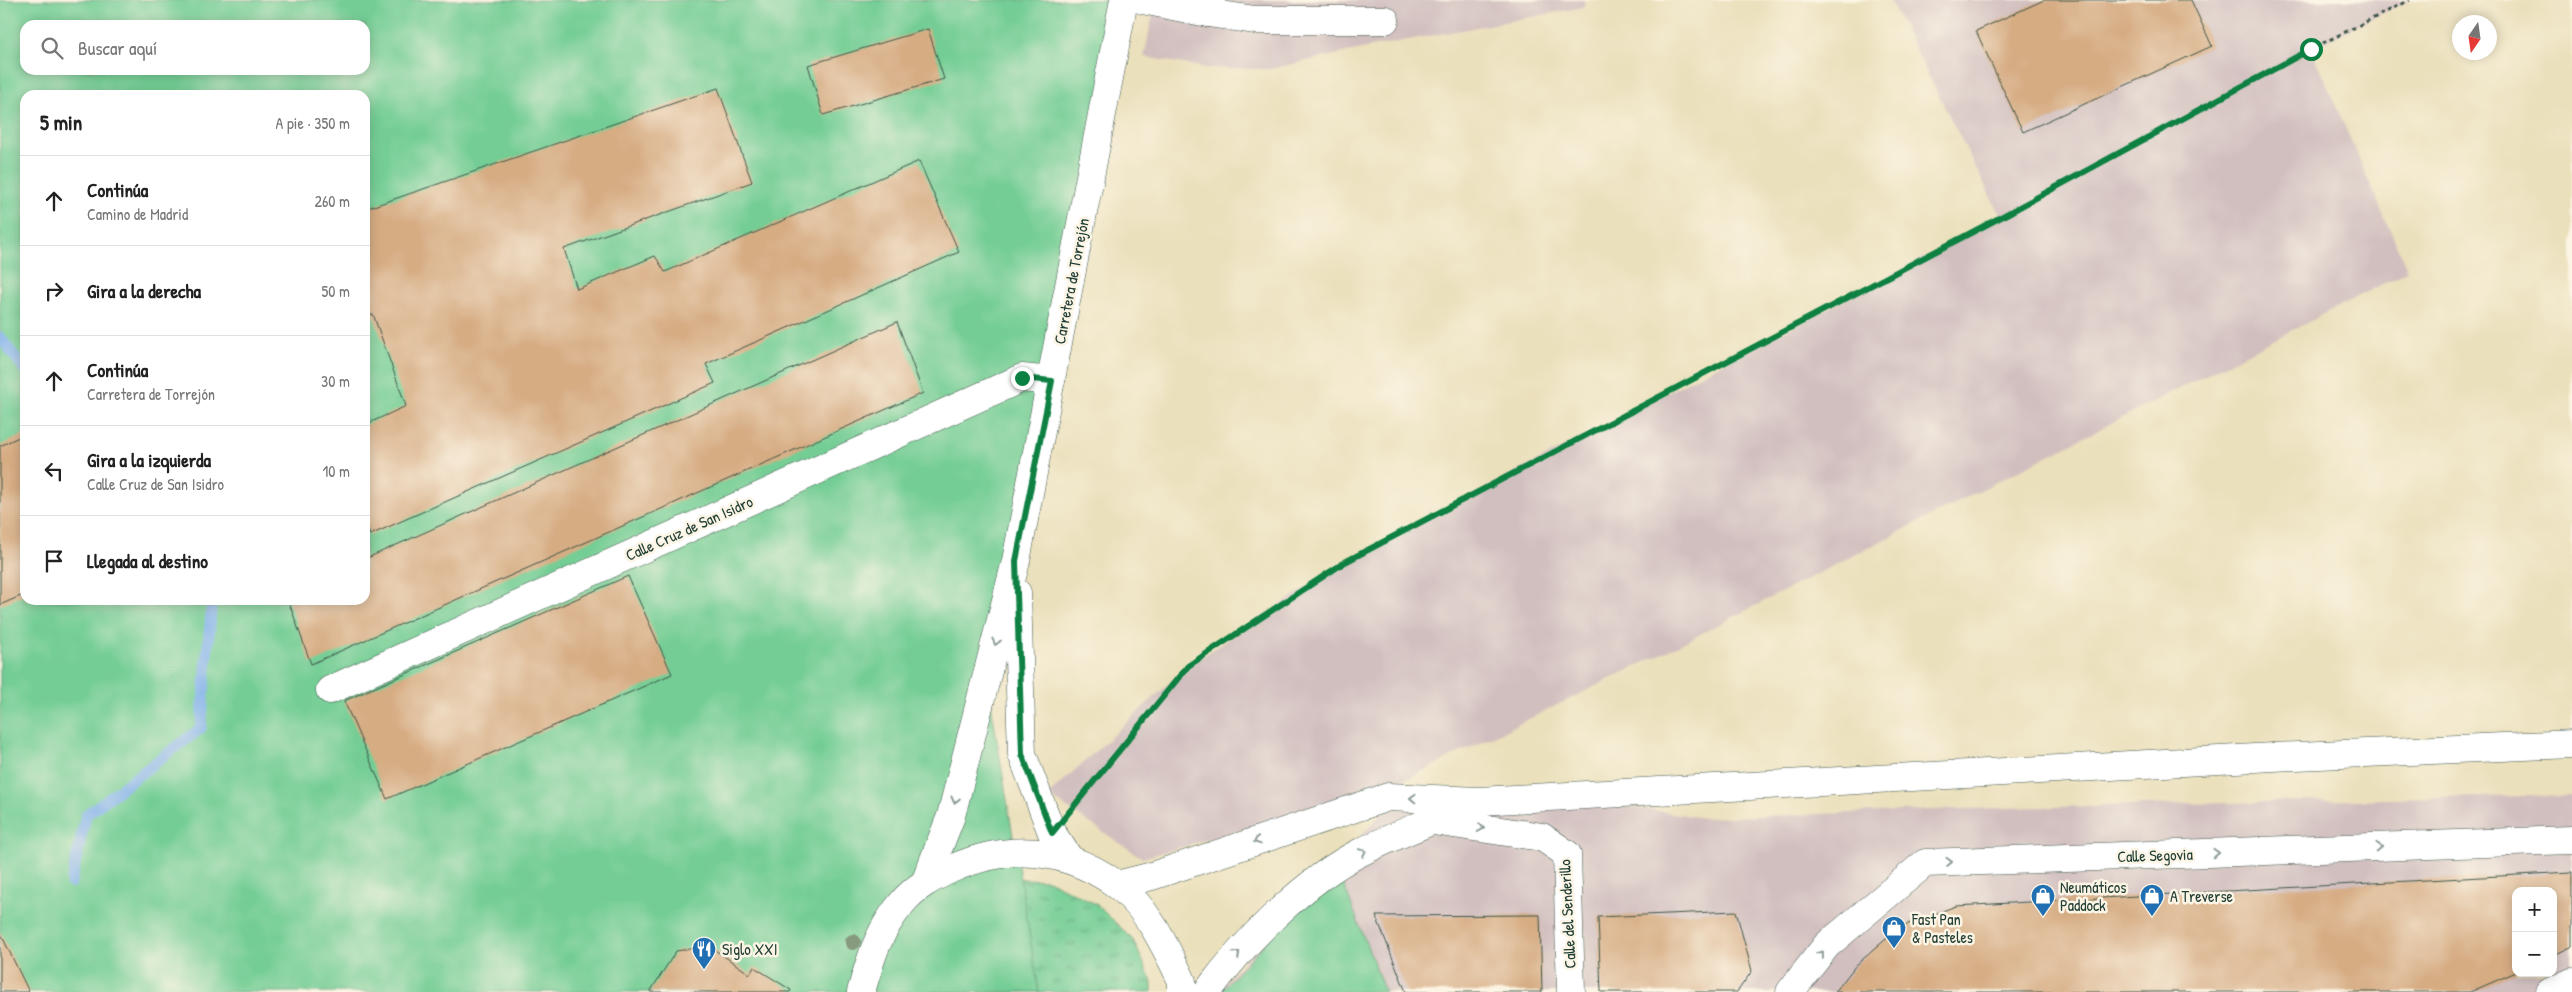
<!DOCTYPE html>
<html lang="es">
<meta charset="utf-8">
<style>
:root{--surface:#fff;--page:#f2f2f2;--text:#222;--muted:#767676;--line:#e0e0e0}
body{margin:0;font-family:"Patrick Hand",sans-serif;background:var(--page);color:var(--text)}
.controls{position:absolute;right:15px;bottom:15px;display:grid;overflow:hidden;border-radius:10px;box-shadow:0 2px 12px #0003}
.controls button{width:45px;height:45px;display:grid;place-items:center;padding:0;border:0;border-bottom:1px solid var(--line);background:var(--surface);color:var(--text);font:25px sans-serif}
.compass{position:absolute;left:2452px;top:15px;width:45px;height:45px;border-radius:50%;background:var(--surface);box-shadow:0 2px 12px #0003;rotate:193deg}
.stop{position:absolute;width:15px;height:15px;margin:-11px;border:4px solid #0b8043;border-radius:50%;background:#fff}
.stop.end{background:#0b8043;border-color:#fff;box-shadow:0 1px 5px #0008}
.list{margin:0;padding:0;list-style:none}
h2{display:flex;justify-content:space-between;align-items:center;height:65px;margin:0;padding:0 20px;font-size:21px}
h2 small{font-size:16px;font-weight:400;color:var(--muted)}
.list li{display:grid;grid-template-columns:32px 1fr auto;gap:15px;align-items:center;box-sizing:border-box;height:90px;padding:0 20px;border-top:1px solid var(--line)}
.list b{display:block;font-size:19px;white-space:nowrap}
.list p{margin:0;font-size:16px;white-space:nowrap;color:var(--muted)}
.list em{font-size:16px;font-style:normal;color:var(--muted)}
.icon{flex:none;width:28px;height:28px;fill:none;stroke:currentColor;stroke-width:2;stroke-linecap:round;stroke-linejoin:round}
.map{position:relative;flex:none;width:2572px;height:992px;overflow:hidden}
.search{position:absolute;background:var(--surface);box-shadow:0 2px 12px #0003;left:20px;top:20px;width:350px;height:55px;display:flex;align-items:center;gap:12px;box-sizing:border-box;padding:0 18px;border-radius:15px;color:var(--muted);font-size:19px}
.panel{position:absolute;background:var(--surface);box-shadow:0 2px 12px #0003;left:20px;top:90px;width:350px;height:515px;border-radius:15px}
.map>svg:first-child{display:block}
.industrial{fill:#d1bfbf;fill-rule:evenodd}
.grass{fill:url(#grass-tufts);stroke:#498564}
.green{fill:#73cd94;stroke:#498564;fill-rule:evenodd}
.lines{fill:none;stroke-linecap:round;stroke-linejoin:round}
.stream{stroke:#7fb1eb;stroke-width:11}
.building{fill:#d6ac83}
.minor-casing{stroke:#3e5548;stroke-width:29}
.path{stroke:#3e5548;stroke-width:3;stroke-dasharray:4 4;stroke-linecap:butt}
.minor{stroke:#fff;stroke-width:28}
.tree{fill:#869a7e}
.oneway{stroke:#8f9e9a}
.route{stroke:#0b8043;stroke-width:6}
.labels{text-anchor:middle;stroke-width:5;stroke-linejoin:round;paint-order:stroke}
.street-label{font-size:16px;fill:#1f3d34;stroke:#fcf5e5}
.poi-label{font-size:16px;fill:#1f3d34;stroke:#fcf5e5;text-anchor:start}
</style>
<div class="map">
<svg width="2572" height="992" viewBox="0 0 2572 992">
<defs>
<pattern id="grass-tufts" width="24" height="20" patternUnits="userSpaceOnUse" patternTransform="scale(1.25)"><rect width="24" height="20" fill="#73cd94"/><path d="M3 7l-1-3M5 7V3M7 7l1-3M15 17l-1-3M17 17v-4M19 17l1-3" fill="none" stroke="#5ea87a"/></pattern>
</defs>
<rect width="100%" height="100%" fill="#fcf5e5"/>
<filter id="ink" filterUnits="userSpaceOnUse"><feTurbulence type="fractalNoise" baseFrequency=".02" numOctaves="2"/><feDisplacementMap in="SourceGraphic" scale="10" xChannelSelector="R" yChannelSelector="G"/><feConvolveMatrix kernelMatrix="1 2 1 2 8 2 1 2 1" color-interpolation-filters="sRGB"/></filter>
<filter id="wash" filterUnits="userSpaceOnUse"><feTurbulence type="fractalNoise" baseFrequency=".0096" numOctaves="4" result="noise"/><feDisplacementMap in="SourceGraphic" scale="20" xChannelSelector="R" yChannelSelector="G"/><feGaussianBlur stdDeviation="1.12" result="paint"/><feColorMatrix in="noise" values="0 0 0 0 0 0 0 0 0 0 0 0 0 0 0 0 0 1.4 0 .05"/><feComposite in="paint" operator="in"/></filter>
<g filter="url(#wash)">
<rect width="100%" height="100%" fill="#ebe0bc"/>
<g class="industrial">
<path d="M1225,0h359v7l-218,41 -96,21 -63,-1 -63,-11 9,-44 67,11z"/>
<path d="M1890,0h520l-99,49 97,222 -743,381 -283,139 -240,67 -94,-63 140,-129 157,-104 656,-345z"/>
<path d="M1551,795l154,23 256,-9 611,-14v197h-1353l3,-7 163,-175zM2516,891h37v82h-37z"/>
</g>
<path class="grass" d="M1004,878l44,2 48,24 37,36 19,42v10h-267z"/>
<g class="green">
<path d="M0,0h1125l-135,698 49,294h-1039zM25,25h340v45h-340zM25,95h340v505h-340z"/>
<path d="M1336,865l49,127h-165z"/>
</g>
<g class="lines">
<g class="stream">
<path d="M0,337l25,33"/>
<path d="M71,883l15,-68 115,-87 11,-128"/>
</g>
</g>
<g id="blocks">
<g class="building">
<path d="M2044,0h147l21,46 -189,86 -47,-101z"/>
<path d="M928,29l16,50 -121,36 -15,-50z"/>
<path d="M718,88l34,94 -188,67 13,40 78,-33 10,16 254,-111 40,91 -253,112 9,19 -345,152 -5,-12v-98l41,-19 -33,-92 -8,3v-108z"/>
<path d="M897,322l26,71 -612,271 -23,-64h77v-41z"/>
<path d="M25,434v160l-25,11v-159z"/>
<path d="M628,576l44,98 -285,125 -43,-98z"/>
<path d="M2572,872v74l-19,9v-64h-37v81l-46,20h-635l21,-27 44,-38 56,-21z"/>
<path d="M1736,911l16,60 -15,21h-136l-3,-75z"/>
<path d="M1540,915l2,77h-136l-30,-76z"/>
<path d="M0,932l29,60h-29z"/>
<path d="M709,946l41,28 4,-7 37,23 -1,2h-140l26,-41z"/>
</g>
</g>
</g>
<g filter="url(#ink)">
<use href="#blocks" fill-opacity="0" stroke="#3e5548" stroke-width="1"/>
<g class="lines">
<defs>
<g id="minor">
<path d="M1143,0l65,13 3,-13"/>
<path d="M1208,13l47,7h130"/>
<path d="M1017,593l5,161 30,79 17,25"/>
<path d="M330,690l692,-312 29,3"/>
<path d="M1433,821l109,16 25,17 4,138"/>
<path d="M926,880l25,-64 65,-255 108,-561"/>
<path d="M1117,885l35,-9 236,-79 91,4 794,-44 299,-13"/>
<path d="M861,992c10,-35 17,-60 41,-89 13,-16 30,-25 49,-34 58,-26 113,-22 165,15 32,24 49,62 66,97v11"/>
<path d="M1207,992c37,-50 98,-112 154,-140 36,-18 74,-32 111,-48"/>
<path d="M1790,992l37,-47 98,-82 647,-23"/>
<path d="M2550,992l22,-10"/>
</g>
</defs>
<use href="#minor" class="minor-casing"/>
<path class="path" d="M1076,803l112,-137 157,-104 656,-345 310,-168 99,-49"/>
<use href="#minor" class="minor"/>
</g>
<circle class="tree" cx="853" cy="942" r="8"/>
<defs><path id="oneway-chevron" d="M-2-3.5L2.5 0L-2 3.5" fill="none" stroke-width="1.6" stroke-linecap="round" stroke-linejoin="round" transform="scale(1.25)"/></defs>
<g class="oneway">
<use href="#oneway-chevron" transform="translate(996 642) rotate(104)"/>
<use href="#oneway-chevron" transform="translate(1413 798) rotate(-178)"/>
<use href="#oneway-chevron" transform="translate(955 800) rotate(104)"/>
<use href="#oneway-chevron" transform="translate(1481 828) rotate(9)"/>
<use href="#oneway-chevron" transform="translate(1257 841) rotate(162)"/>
<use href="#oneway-chevron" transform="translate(2379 847) rotate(-2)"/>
<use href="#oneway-chevron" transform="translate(1363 852) rotate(-26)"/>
<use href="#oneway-chevron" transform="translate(2216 853) rotate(-2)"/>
<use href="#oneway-chevron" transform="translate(1949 862) rotate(-2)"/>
<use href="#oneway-chevron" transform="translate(1237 954) rotate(-44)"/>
<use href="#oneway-chevron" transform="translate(1821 954) rotate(-52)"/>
</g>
</g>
<g class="lines" filter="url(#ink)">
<path class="route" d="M1022,378l30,3 -36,180 6,193 30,79 136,-167 157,-104 656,-345 310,-168"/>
</g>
<defs>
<symbol id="shop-pin" viewBox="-11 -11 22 30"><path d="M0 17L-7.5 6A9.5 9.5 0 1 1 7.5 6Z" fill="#1f6fb2" stroke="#fcf5e5"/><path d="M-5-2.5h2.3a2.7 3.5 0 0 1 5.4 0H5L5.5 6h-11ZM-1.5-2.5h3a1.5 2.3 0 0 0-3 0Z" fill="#fff"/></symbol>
<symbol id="restaurant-pin" viewBox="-11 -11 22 30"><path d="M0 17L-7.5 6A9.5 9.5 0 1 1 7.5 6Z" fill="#1f6fb2" stroke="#fcf5e5"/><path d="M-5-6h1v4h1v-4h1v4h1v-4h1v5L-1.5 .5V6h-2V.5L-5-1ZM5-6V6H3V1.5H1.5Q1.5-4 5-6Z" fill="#fff"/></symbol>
</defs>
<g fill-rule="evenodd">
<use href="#shop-pin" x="2029" y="882" width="28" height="38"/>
<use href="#shop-pin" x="2138" y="882" width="28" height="38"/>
<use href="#shop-pin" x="1880" y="914" width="28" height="38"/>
<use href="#restaurant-pin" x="690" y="935" width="28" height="38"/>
</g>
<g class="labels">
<g class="street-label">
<text transform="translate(1071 281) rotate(-79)" y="6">Carretera de Torrejón</text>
<text transform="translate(689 528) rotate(-24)" y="6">Calle Cruz de San Isidro</text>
<text transform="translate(2155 855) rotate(-2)" y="6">Calle Segovia</text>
<text transform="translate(1567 914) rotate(-93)" y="6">Calle del Senderillo</text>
</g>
<g class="poi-label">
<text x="2060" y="893">Neumáticos<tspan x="2060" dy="18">Paddock</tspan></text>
<text x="2170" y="902">A Treverse</text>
<text x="1912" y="925">Fast Pan<tspan x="1912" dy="18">&amp; Pasteles</tspan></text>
<text x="722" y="955">Siglo XXI</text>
</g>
</g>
</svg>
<div class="controls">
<button>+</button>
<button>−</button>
</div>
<svg class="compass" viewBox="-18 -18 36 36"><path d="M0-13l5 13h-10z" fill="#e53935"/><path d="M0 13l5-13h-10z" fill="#767676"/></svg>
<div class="stop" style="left:2311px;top:49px"></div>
<div class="stop end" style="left:1022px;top:378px"></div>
<div class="search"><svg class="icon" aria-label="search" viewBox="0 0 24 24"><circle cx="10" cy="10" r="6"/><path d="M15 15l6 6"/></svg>Buscar aquí</div>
<section class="panel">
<h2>5 min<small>A pie · 350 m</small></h2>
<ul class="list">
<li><svg class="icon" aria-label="ahead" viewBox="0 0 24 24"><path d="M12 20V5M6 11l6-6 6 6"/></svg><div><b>Continúa</b><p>Camino de Madrid</p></div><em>260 m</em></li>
<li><svg class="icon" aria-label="right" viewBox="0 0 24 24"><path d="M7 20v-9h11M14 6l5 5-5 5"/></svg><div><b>Gira a la derecha</b></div><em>50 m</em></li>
<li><svg class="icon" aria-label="ahead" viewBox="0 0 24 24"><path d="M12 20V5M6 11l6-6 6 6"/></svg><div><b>Continúa</b><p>Carretera de Torrejón</p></div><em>30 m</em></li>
<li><svg class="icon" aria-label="left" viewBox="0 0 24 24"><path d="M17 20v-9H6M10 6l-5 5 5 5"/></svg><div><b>Gira a la izquierda</b><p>Calle Cruz de San Isidro</p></div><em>10 m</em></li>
<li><svg class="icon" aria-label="arrive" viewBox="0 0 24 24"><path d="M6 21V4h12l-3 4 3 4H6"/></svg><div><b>Llegada al destino</b></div></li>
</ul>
</section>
</div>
